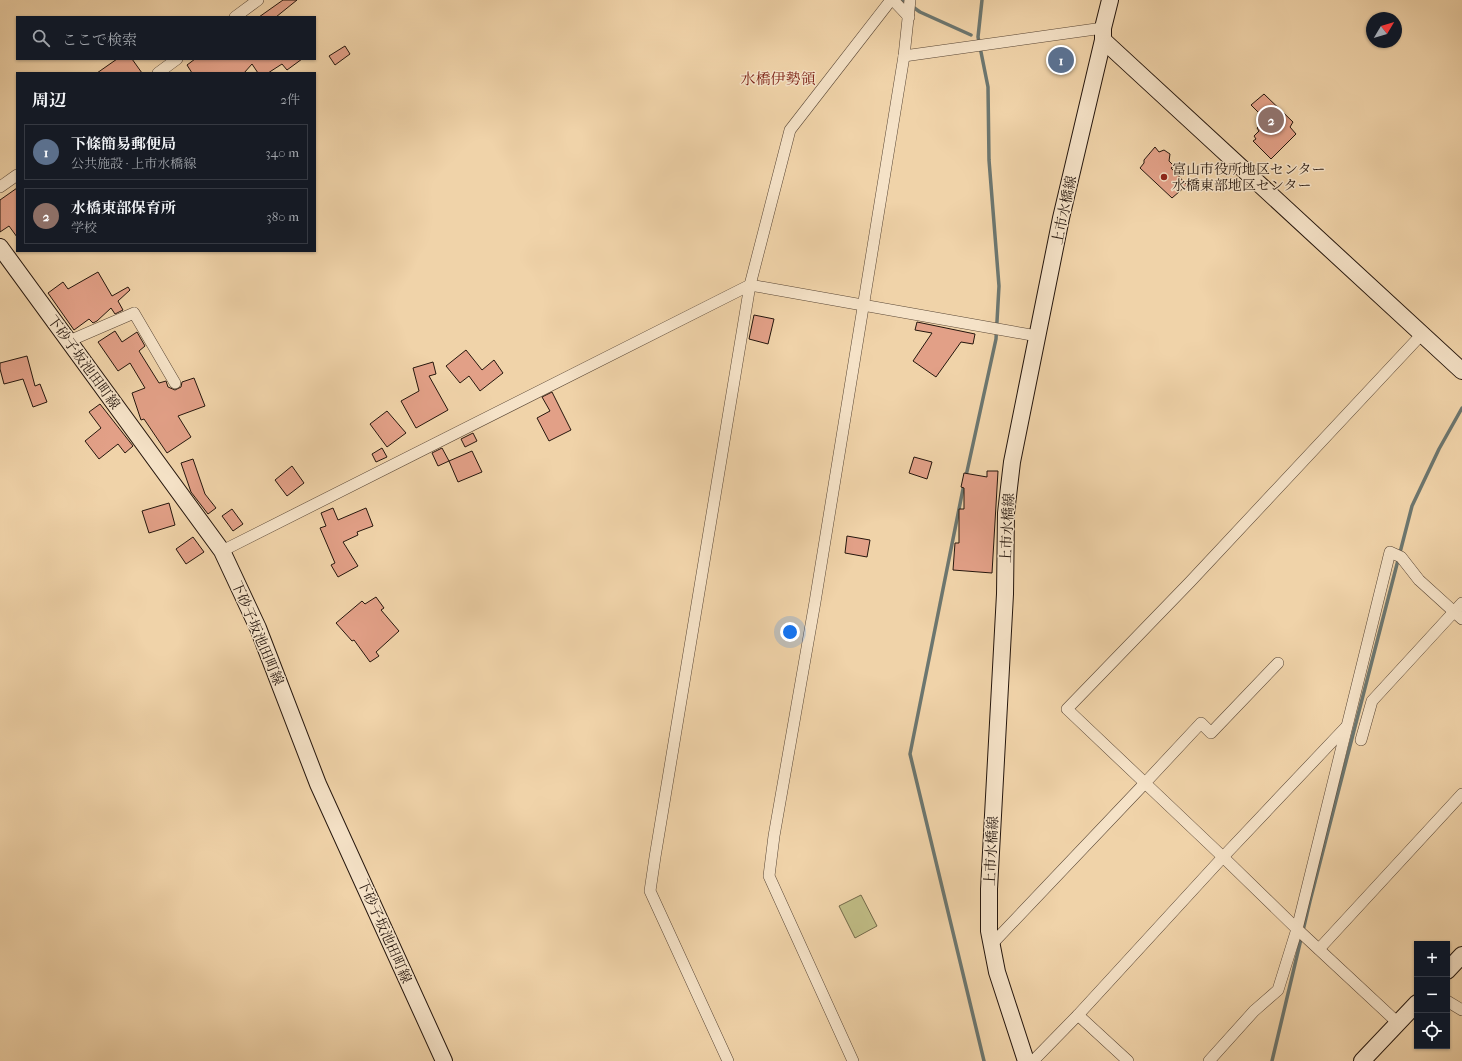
<!DOCTYPE html>
<html lang="ja">
<meta charset="utf-8">
<style>
:root{--surface:#171b24;--page:#20242c;--text:#f1f3f6;--muted:#9ea1a6;--line:#363941;--accent:#c59692}
body{margin:0;font-family:"IM FELL French Canon","Noto Serif JP",serif;background:var(--page);color:var(--text)}
.controls{position:absolute;right:12px;bottom:12px;display:grid;overflow:hidden;border-radius:0px;box-shadow:0 1px 3px #0004}
.controls button{width:36px;height:36px;display:grid;place-items:center;padding:0;border:0;border-bottom:1px solid var(--line);background:var(--surface);color:var(--text);font:20px sans-serif}
.compass{position:absolute;left:1366px;top:12px;width:36px;height:36px;border-radius:50%;background:var(--surface);box-shadow:0 1px 3px #0004;rotate:52deg}
.you{position:absolute;left:790px;top:632px;width:14px;height:14px;margin:-10px;border:3px solid #fff;border-radius:50%;background:#1a73e8;box-shadow:0 0 0 6px #1a73e833}
.badge{display:grid;place-items:center;width:26px;height:26px;border-radius:50%;background:var(--accent);color:#fff;font-size:13px;font-weight:700}
.pin{position:absolute;translate:-50% -50%;border:2px solid #fff;box-shadow:0 1px 4px #0006}
.list{margin:0;padding:0;list-style:none}
h2{display:flex;justify-content:space-between;align-items:center;height:52px;margin:0;padding:0 16px;font-size:17px}
h2 small{font-size:13px;font-weight:400;color:var(--muted)}
.list li{display:grid;grid-template-columns:26px 1fr auto;gap:12px;align-items:center;box-sizing:border-box;height:56px;margin:0 8px 8px;padding:0 8px;border:1px solid var(--line);border-radius:0px}
.list b{display:block;font-size:15px;white-space:nowrap}
.list p{margin:0;font-size:13px;white-space:nowrap;color:var(--muted)}
.list em{font-size:13px;font-style:normal;color:var(--muted)}
.icon{flex:none;width:22px;height:22px;fill:none;stroke:currentColor;stroke-width:2;stroke-linecap:round;stroke-linejoin:round}
.map{position:relative;flex:none;width:1462px;height:1061px;overflow:hidden}
.search{position:absolute;background:var(--surface);box-shadow:0 1px 3px #0004;left:16px;top:16px;width:300px;height:44px;display:flex;align-items:center;gap:10px;box-sizing:border-box;padding:0 14px;border-radius:0px;color:var(--muted);font-size:15px}
.panel{position:absolute;background:var(--surface);box-shadow:0 1px 3px #0004;left:16px;top:72px;width:300px;height:180px;border-radius:0px}
.map>svg:first-child{display:block}
.green{fill:#bfbb84;stroke:#726848}
.lines{fill:none;stroke-linecap:round;stroke-linejoin:round}
.stream{stroke:#6c766f;stroke-width:3.5}
.building{fill:#e2a087;stroke:#25160d}
.street-casing{stroke:#584534;stroke-width:12}
.secondary-casing{stroke:#25160d;stroke-width:18}
.street{stroke:#f5e2c7;stroke-width:11}
.secondary{stroke:#f5e2c7;stroke-width:16}
.poi-dot{fill:#8f2418;stroke:#f5e2c7;stroke-width:1.5}
.labels{text-anchor:middle;stroke-width:3;stroke-linejoin:round;paint-order:stroke}
.poi-label{font-size:14px;fill:#25160d;stroke:#f5e2c7;text-anchor:start}
.street-label{font-size:14px;fill:#25160d;stroke:#f5e2c7}
.neighbourhood-label{font-size:15px;fill:#7a1f14;stroke:#f5e2c7}
</style>
<div class="map">
<svg width="1462" height="1061" viewBox="0 0 1462 1061">
<rect width="100%" height="100%" fill="#f0d3a9"/>
<filter id="stains"><feTurbulence type="fractalNoise" baseFrequency=".005" numOctaves="4"/><feColorMatrix values="0 0 0 0 .2 0 0 0 0 .09 0 0 0 0 .02 0 0 0 .5 -.17"/></filter>
<radialGradient id="worn" r=".72"><stop offset=".6" stop-color="#630" stop-opacity="0"/><stop offset="1" stop-color="#630" stop-opacity=".3"/></radialGradient>
<path class="green" d="M861,895l16,31 -22,12 -16,-32z"/>
<g class="lines">
<g class="stream">
<path d="M903,0l17,12 51,23"/>
<path d="M966,476l30,-137 3,-53 -10,-126 -1,-73 -10,-50 4,-37"/>
<path d="M964,484l-54,270 74,307"/>
<path d="M1272,1061l38,-160 102,-395 27,-57 23,-41"/>
</g>
</g>
<g class="building">
<path d="M283,0h14l-21,17h-17z"/>
<path d="M345,46l5,8 -15,11 -6,-9z"/>
<path d="M117,59h15l10,14h-45z"/>
<path d="M195,59h107l-15,11 -5,-6 -14,9h-10l-6,-9 -8,9h-52l-5,-8z"/>
<path d="M1264,94l29,28 -3,5 6,7 -25,25 -18,-18 3,-2 -2,-3 5,-5 -2,-3 9,-8 -15,-15z"/>
<path d="M1155,147l4,5 5,-2 6,4 -1,7 5,5 -3,2 16,17 -15,13 -32,-30 4,-5v-3z"/>
<path d="M17,188v49l-8,-11 -9,6v-32z"/>
<path d="M98,272l14,24 16,-9 2,3 -12,11 5,9 -8,4 -4,-6 -14,13 -4,2 -4,-4 -15,11 -26,-37 15,-11 5,7z"/>
<path d="M754,315l20,4 -6,25 -19,-5z"/>
<path d="M917,322l58,12 -2,10 -12,-2 -25,35 -23,-16 19,-28 -17,-3z"/>
<path d="M115,331l7,11 15,-10 8,14 -6,5 20,32 7,-2 2,6 7,3 6,-3 1,-5 12,-4 11,28 -27,10 13,21 -24,16 -23,-34 -3,1 -9,-27 13,-5 -15,-25 -12,8 -20,-29z"/>
<path d="M466,350l16,20 12,-10 9,13 -23,18 -11,-15 -9,7 -14,-17z"/>
<path d="M27,356l8,30 5,-2 7,18 -14,5 -10,-28 -19,5 -4,-15v-6z"/>
<path d="M433,362l3,12 -7,2 19,34 -32,18 -15,-27 18,-10 -6,-23z"/>
<path d="M552,392l19,38 -22,11 -12,-23 13,-7 -8,-14z"/>
<path d="M100,404l33,42 -8,7 -7,-9 -19,15 -14,-18 16,-13 -12,-16z"/>
<path d="M387,411l19,22 -19,14 -17,-23z"/>
<path d="M473,433l4,8 -12,6 -4,-8z"/>
<path d="M382,448l5,9 -11,5 -4,-8z"/>
<path d="M442,448l7,13 -11,5 -6,-13z"/>
<path d="M472,451l10,21 -24,10 -9,-21z"/>
<path d="M914,457l18,5 -5,17 -18,-6z"/>
<path d="M193,459l12,35 11,14 -8,6 -17,-22 -10,-29z"/>
<path d="M292,466l12,17 -17,13 -12,-16z"/>
<path d="M987,471h11l-6,102 -39,-3 2,-27h4v-34h5v-21l-3,-1 3,-14 23,4z"/>
<path d="M169,503l6,22 -26,8 -7,-22z"/>
<path d="M333,508l5,12 28,-12 7,18 -16,6 1,3 -15,7 15,24 -20,11 -7,-12 4,-2 -15,-35 6,-2 -5,-13z"/>
<path d="M232,509l11,15 -10,7 -11,-15z"/>
<path d="M847,536l23,4 -3,17 -22,-4z"/>
<path d="M193,537l11,15 -18,12 -10,-15z"/>
<path d="M376,597l8,11 -3,2 18,21 -23,21 3,4 -9,6 -16,-22 -2,1 -16,-18 26,-22 3,3z"/>
</g>
<g class="lines">
<defs>
<g id="street">
<path d="M893,0l16,17"/>
<path d="M235,17l23,-17"/>
<path d="M904,56l199,-28"/>
<path d="M158,73l19,-14"/>
<path d="M0,187l17,-12"/>
<path d="M69,341l65,-28 41,70"/>
<path d="M222,551l528,-266 287,51"/>
<path d="M1278,663l-67,70 -10,-10 -56,60 78,74 123,-130"/>
<path d="M1361,740l11,-39 90,-98"/>
<path d="M992,944l153,-161 -78,-74 123,-127 232,-248"/>
<path d="M1319,949l143,-155"/>
<path d="M1447,1001l15,9"/>
<path d="M1078,1015l50,46"/>
<path d="M1398,1023l-101,-94 93,-377 11,5 18,23 43,39"/>
<path d="M728,1061l-78,-170 5,-34 95,-572 40,-155 101,-130"/>
<path d="M853,1061l-84,-185 5,-40 41,-234 89,-546 6,-56"/>
<path d="M1033,1061l45,-46 145,-158 74,72 -19,61 -24,21 -45,50"/>
</g>
<g id="secondary">
<path d="M1103,40l359,331"/>
<path d="M0,247l222,304 36,77 60,156 126,277"/>
<path d="M1447,971l15,-16"/>
<path d="M1026,1061l-29,-89 -8,-41v-42l16,-295 1,-81 6,-51 49,-244 42,-178v-12l7,-28"/>
<path d="M1362,1061l55,-58"/>
</g>
</defs>
<use href="#street" class="street-casing"/>
<use href="#secondary" class="secondary-casing"/>
<use href="#street" class="street"/>
<use href="#secondary" class="secondary"/>
</g>
<circle class="poi-dot" cx="1164" cy="177" r="4"/>
<g class="labels">
<g class="poi-label">
<text x="1172" y="174">富山市役所地区センター<tspan x="1172" dy="16">水橋東部地区センター</tspan></text>
</g>
<g class="street-label">
<text transform="translate(1064 210) rotate(-78)" y="5">上市水橋線</text>
<text transform="translate(84 362) rotate(54)" y="5">下砂子坂池田町線</text>
<text transform="translate(1007 528) rotate(-87)" y="5">上市水橋線</text>
<text transform="translate(258 633) rotate(67)" y="5">下砂子坂池田町線</text>
<text transform="translate(991 851) rotate(-87)" y="5">上市水橋線</text>
<text transform="translate(385 931) rotate(66)" y="5">下砂子坂池田町線</text>
</g>
<g class="neighbourhood-label">
<text x="778" y="84">水橋伊勢領</text>
</g>
</g>
<rect width="100%" height="100%" filter="url(#stains)"/>
<rect width="100%" height="100%" fill="url(#worn)"/>
</svg>
<div class="controls">
<button>+</button>
<button>−</button>
<button><svg class="icon" aria-label="locate" viewBox="0 0 24 24"><circle cx="12" cy="12" r="6"/><path d="M12 2v4M12 18v4M2 12h4M18 12h4"/></svg></button>
</div>
<svg class="compass" viewBox="-18 -18 36 36"><path d="M0-13l5 13h-10z" fill="#e53935"/><path d="M0 13l5-13h-10z" fill="#9ea1a6"/></svg>
<div class="you"></div>
<div class="pin badge" style="left:1061px;top:60px;background:#5c6f8a">1</div>
<div class="pin badge" style="left:1271px;top:120px;background:#8d6e63">2</div>
<div class="search"><svg class="icon" aria-label="search" viewBox="0 0 24 24"><circle cx="10" cy="10" r="6"/><path d="M15 15l6 6"/></svg>ここで検索</div>
<section class="panel">
<h2>周辺<small>2件</small></h2>
<ul class="list">
<li><span class="badge" style="background:#5c6f8a">1</span><div><b>下條簡易郵便局</b><p>公共施設 · 上市水橋線</p></div><em>340 m</em></li>
<li><span class="badge" style="background:#8d6e63">2</span><div><b>水橋東部保育所</b><p>学校</p></div><em>380 m</em></li>
</ul>
</section>
</div>
